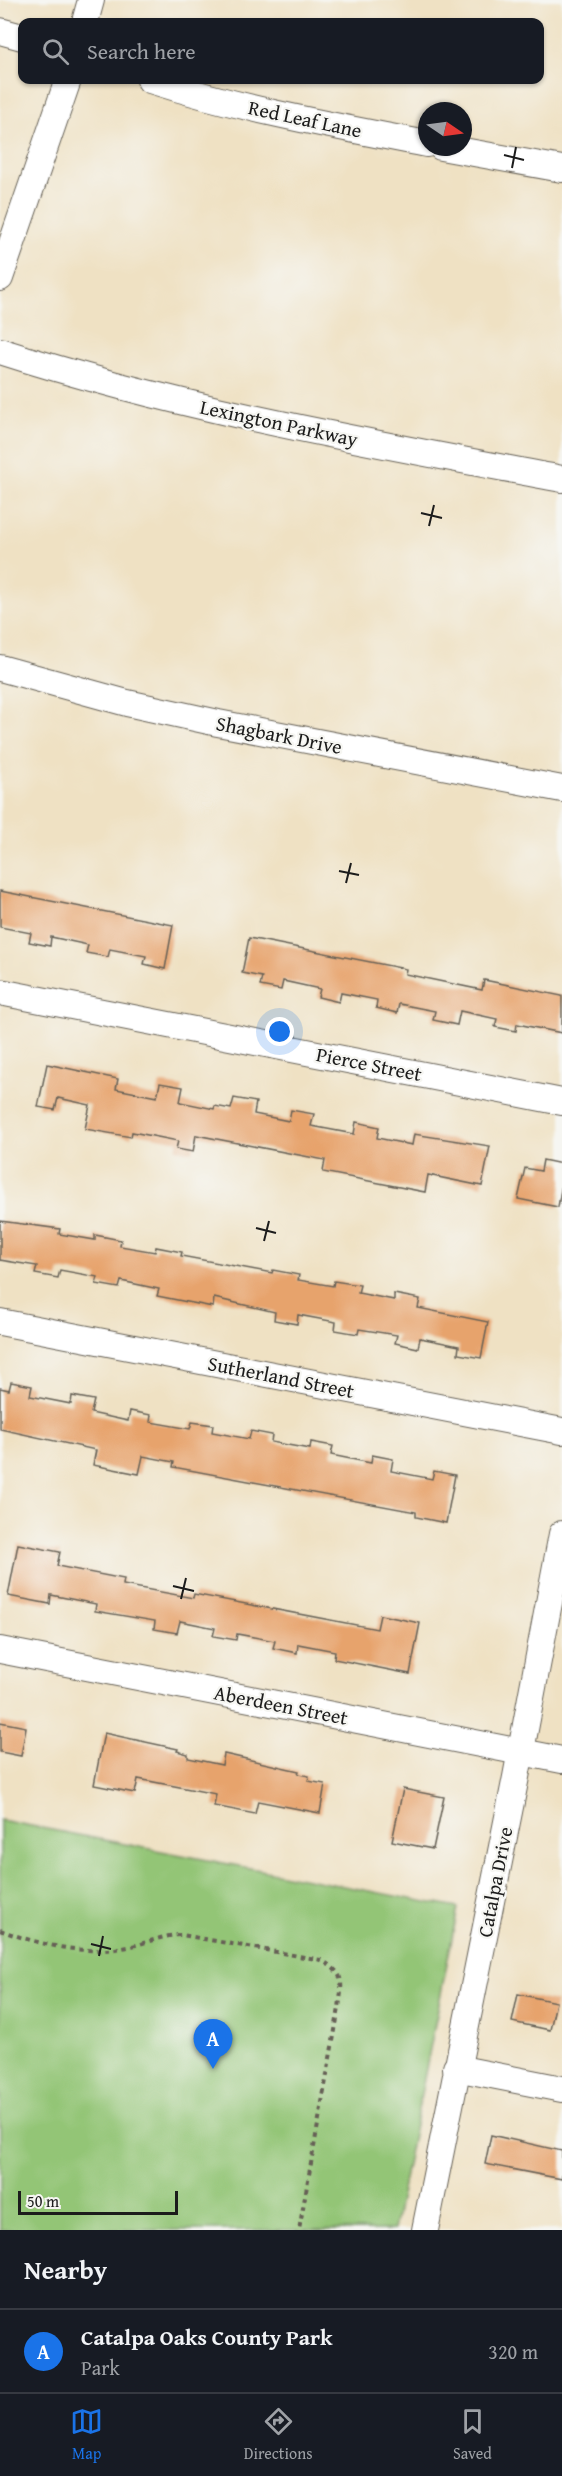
<!DOCTYPE html>
<style>
:root{--surface:#171b24;--page:#20242c;--text:#f1f3f6;--muted:#9ea1a6;--line:#363941;--accent:#1a73e8}
body{margin:0;font-family:"Gentium Book Plus",serif;background:var(--page);color:var(--text)}
.compass{position:absolute;left:418px;top:102px;width:54px;height:54px;border-radius:50%;background:var(--surface);box-shadow:0 2px 4px #0004;rotate:103deg}
.scale{position:absolute;left:18px;bottom:15px;width:160px;box-sizing:border-box;padding-left:6px;border:3px solid #1c1c1c;border-top:0;font-size:16px;line-height:21px;white-space:nowrap;color:#1c1c1c;-webkit-text-stroke:4px #f6f6f2;paint-order:stroke}
.you{position:absolute;left:280px;top:1032px;width:21px;height:21px;margin:-15px;border:4px solid #fff;border-radius:50%;background:#1a73e8;box-shadow:0 0 0 9px #1a73e833}
.badge{display:grid;place-items:center;width:39px;height:39px;border-radius:50%;background:var(--accent);color:#fff;font-size:20px;font-weight:700}
.pin{position:absolute;translate:-50% -50px;filter:drop-shadow(0 2px 3px #0008)}
.pin::after{content:'';position:absolute;top:32px;width:21px;height:18px;background:inherit;clip-path:polygon(0 0,100% 0,50% 100%)}
.list{margin:0;padding:0;list-style:none}
h2{display:flex;justify-content:space-between;align-items:center;height:78px;margin:0;padding:0 24px;font-size:26px}
h2 small{font-size:20px;font-weight:400;color:var(--muted)}
.list li{display:grid;grid-template-columns:39px 1fr auto;gap:18px;align-items:center;box-sizing:border-box;height:84px;padding:0 24px;border-top:2px solid var(--line)}
.list b{display:block;font-size:22px;white-space:nowrap}
.list p{margin:0;font-size:20px;white-space:nowrap;color:var(--muted)}
.list em{font-size:20px;font-style:normal;color:var(--muted)}
.icon{flex:none;width:33px;height:33px;fill:none;stroke:currentColor;stroke-width:2;stroke-linecap:round;stroke-linejoin:round}
.map{position:relative;flex:none;width:562px;height:2230px;overflow:hidden}
.search{position:absolute;background:var(--surface);box-shadow:0 2px 4px #0004;left:18px;right:18px;top:18px;height:66px;display:flex;align-items:center;gap:15px;box-sizing:border-box;padding:0 21px;border-radius:12px;color:var(--muted);font-size:22px}
.sheet{height:162px;background:var(--surface)}
nav{display:flex;justify-content:space-around;align-items:center;box-sizing:border-box;height:84px;border-top:2px solid var(--line);background:var(--surface);font-size:16px;color:var(--muted)}
nav a{display:grid;justify-items:center;gap:3px}
nav .on{color:var(--accent)}
.map>svg:first-child{display:block}
.green{fill:#93c576;stroke:#587049;stroke-width:1.5}
.building{fill:#e7a36c}
.lines{fill:none;stroke-linecap:round;stroke-linejoin:round}
.street-casing{stroke:#666156;stroke-width:28}
.path{stroke:#666156;stroke-width:4;stroke-dasharray:4.5 4.5;stroke-linecap:butt}
.street{stroke:#fff;stroke-width:26}
.ticks{fill:none;stroke:#1c1c1c;stroke-width:2}
.labels{text-anchor:middle;stroke-width:4.5;stroke-linejoin:round;paint-order:stroke}
.street-label{font-size:20px;fill:#1c1c1c;stroke:#f6f6f2}
</style>
<div class="map">
<svg width="562" height="2230" viewBox="0 0 562 2230">
<rect width="100%" height="100%" fill="#f6f6f2"/>
<filter id="ink" filterUnits="userSpaceOnUse"><feTurbulence type="fractalNoise" baseFrequency=".0167" numOctaves="2"/><feDisplacementMap in="SourceGraphic" scale="12" xChannelSelector="R" yChannelSelector="G"/><feConvolveMatrix kernelMatrix="1 2 1 2 8 2 1 2 1" color-interpolation-filters="sRGB"/></filter>
<filter id="wash" filterUnits="userSpaceOnUse"><feTurbulence type="fractalNoise" baseFrequency=".008" numOctaves="4" result="noise"/><feDisplacementMap in="SourceGraphic" scale="24" xChannelSelector="R" yChannelSelector="G"/><feGaussianBlur stdDeviation="1.35" result="paint"/><feColorMatrix in="noise" values="0 0 0 0 0 0 0 0 0 0 0 0 0 0 0 0 0 1.4 0 .05"/><feComposite in="paint" operator="in"/></filter>
<g filter="url(#wash)">
<rect width="100%" height="100%" fill="#efe1c3"/>
<path class="green" d="M0,1820l458,88 -64,322h-394z"/>
<g id="blocks">
<g class="building">
<path d="M0,891l173,34 -8,44 -21,-5 2,-8 -36,-7 -2,8 -22,-4 2,-8 -37,-8 -1,9 -21,-4 2,-9 -31,-6z"/>
<path d="M249,938l157,31 -1,5 77,16 2,-10 78,16v37l-45,-9 -1,7 -21,-4 2,-8 -37,-8 -3,14 -24,-5 2,-9 -36,-7 -2,9 -21,-5 1,-8 -36,-7 -2,9 -21,-5 2,-8 -37,-8 -2,9 -21,-4 2,-9 -20,-4z"/>
<path d="M47,1064l71,15 -2,10 41,8 3,-14 23,4 -3,15 34,7 1,-3 16,3 3,-11 22,4 -2,12 35,7 2,-11 23,4 -3,12 43,8 2,-12 23,5 -2,11 35,7 2,-11 76,12 -8,40 -54,-11 -3,17 -102,-20 2,-12 -129,-25 -3,17 -17,-3 2,-8 -46,-9 -1,5 -46,-8 5,-24 -32,-7 -3,12 -17,-3z"/>
<path d="M543,1160l19,4v20l-4,23 -40,-8 7,-31 16,3z"/>
<path d="M0,1221l60,8 -1,5 36,6v-5l26,5 -1,6 35,6 1,-5 26,5 -1,4 91,17 1,-3 26,5 -1,5 35,6 1,-5 26,4 -2,8 36,7v-6l26,5 -2,9 70,14 -7,36 -23,-4 1,-8 -39,-8 -2,10 -23,-5 2,-8 -38,-6 -1,5 -23,-4 1,-8 -38,-7 -1,9 -23,-4 1,-8 -61,-14 -1,9 -56,-11 2,-7 -38,-8 -2,7 -23,-4 2,-7 -38,-7 -2,8 -23,-4 2,-8 -37,-6z"/>
<path d="M11,1382l21,4 -2,10 41,8 1,-8 22,4 -3,13 37,8 2,-10 21,4 -1,7 40,7 2,-7 21,3 -1,7 37,7 2,-8 21,4 -1,7 39,7 1,-7 22,4 -2,9 40,8 1,-8 21,4 -2,12 41,8 2,-8 21,4 -9,48 -30,-6v-5l-243,-45 1,-5 -31,-6 -4,18 -46,-9 3,-15 -96,-21v-41l9,2z"/>
<path d="M18,1544l42,8 -3,14 67,13 -1,6 70,13 1,-4 183,35 3,-14 40,8 -10,51 -76,-15 1,-8 -37,-7 -1,9 -24,-5 2,-7 -38,-7 -1,6 -23,-4 2,-8 -35,-7 -3,12 -23,-4 1,-8 -60,-10 1,-7 -45,-9 -1,9 -42,-8z"/>
<path d="M0,1722l26,5 -5,29 -21,-4z"/>
<path d="M104,1733l74,16 -1,2 11,3v4l34,7 2,-11 75,17 -1,3 11,2 -1,5 17,3 -5,29 -62,-12 -3,13 -41,-8 2,-12 -78,-15 -3,14 -41,-8z"/>
<path d="M403,1789l41,8 -11,52 -41,-8z"/>
<path d="M518,1994l38,8 -6,28 -38,-8z"/>
<path d="M491,2135l71,16v28l-77,-15z"/>
</g>
</g>
</g>
<g filter="url(#ink)">
<use href="#blocks" fill-opacity="0" stroke="#666156" stroke-width="1.5"/>
<g class="lines">
<defs>
<g id="street">
<path d="M85,22l6,-22"/>
<path d="M0,31l22,6"/>
<path d="M150,80c91,29 184,46 277,64"/>
<path d="M441,147l121,22"/>
<path d="M0,278l68,-198"/>
<path d="M0,351c183,59 373,92 562,128"/>
<path d="M0,668l127,35 91,20 344,66"/>
<path d="M0,992l562,110"/>
<path d="M0,1322l562,109"/>
<path d="M0,1650l562,110"/>
<path d="M456,2068l106,21"/>
<path d="M425,2230l91,-453 46,-243"/>
</g>
</defs>
<use href="#street" class="street-casing"/>
<path class="path" d="M0,1930c41,15 84,26 128,17 19,-4 35,-12 54,-12l139,25c25,14 21,22 18,48l-40,222"/>
<use href="#street" class="street"/>
</g>
</g>
<path class="ticks" d="M504,155l20,5M512,168l4,-21M421,513l21,5M429,526l5,-21M339,871l20,4M346,883l5,-20M256,1228l20,5M264,1241l5,-20M173,1586l21,5M181,1599l5,-21M91,1944l20,5M99,1956l4,-20"/>
<g class="labels">
<g class="street-label">
<text transform="translate(305 119) rotate(12)" y="7">Red Leaf Lane</text>
<text transform="translate(279 423) rotate(12)" y="7">Lexington Parkway</text>
<text transform="translate(279 735) rotate(11)" y="7">Shagbark Drive</text>
<text transform="translate(369 1064) rotate(11)" y="7">Pierce Street</text>
<text transform="translate(281 1377) rotate(11)" y="7">Sutherland Street</text>
<text transform="translate(281 1705) rotate(11)" y="7">Aberdeen Street</text>
<text transform="translate(495 1882) rotate(-79)" y="7">Catalpa Drive</text>
</g>
</g>
</svg>
<svg class="compass" viewBox="-18 -18 36 36"><path d="M0-13l5 13h-10z" fill="#e53935"/><path d="M0 13l5-13h-10z" fill="#9ea1a6"/></svg>
<div class="scale">50 m</div>
<div class="you"></div>
<div class="pin badge" style="left:213px;top:2069px">A</div>
<div class="search"><svg class="icon" aria-label="search" viewBox="0 0 24 24"><circle cx="10" cy="10" r="6"/><path d="M15 15l6 6"/></svg>Search here</div>
</div>
<section class="sheet">
<h2>Nearby<small></small></h2>
<ul class="list">
<li><span class="badge">A</span><div><b>Catalpa Oaks County Park</b><p>Park</p></div><em>320 m</em></li>
</ul>
</section>
<nav>
<a class="on"><svg class="icon" aria-label="map" viewBox="0 0 24 24"><path d="M3 6l6-2 6 2 6-2v14l-6 2-6-2-6 2zM9 4v14M15 6v14"/></svg>Map</a>
<a><svg class="icon" aria-label="directions" viewBox="0 0 24 24"><path d="M12 3l9 9-9 9-9-9zM9 14v-3h6M13 9l2 2-2 2"/></svg>Directions</a>
<a><svg class="icon" aria-label="saved" viewBox="0 0 24 24"><path d="M7 4h10v16l-5-4-5 4z"/></svg>Saved</a>
</nav>
